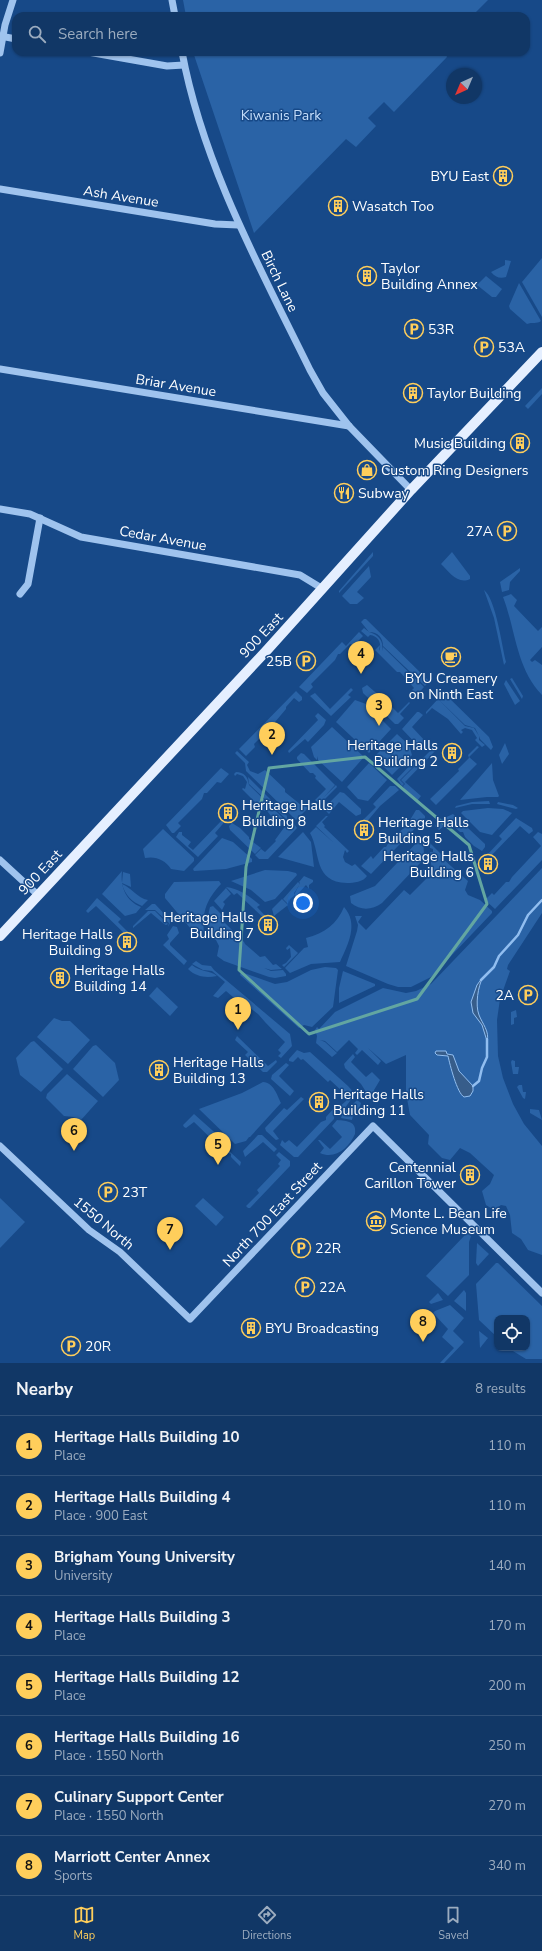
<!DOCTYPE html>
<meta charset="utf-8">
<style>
:root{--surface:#113766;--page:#1e426f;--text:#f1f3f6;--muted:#9cacbf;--line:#30517a;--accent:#ffce5b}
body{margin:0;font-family:"Nunito Sans",sans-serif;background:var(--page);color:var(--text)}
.controls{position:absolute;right:12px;bottom:12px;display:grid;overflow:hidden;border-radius:8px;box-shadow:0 1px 3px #0004}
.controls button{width:36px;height:36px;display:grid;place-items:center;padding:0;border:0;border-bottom:1px solid var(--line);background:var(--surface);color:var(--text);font:20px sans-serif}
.compass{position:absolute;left:446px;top:68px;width:36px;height:36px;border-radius:50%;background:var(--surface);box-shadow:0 1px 3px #0004;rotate:224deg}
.you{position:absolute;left:303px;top:903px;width:14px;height:14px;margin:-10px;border:3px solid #fff;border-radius:50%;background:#1a73e8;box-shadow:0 0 0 6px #1a73e833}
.badge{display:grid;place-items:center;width:26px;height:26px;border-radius:50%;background:var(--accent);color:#111;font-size:13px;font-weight:700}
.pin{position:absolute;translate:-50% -33px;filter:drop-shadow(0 1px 2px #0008)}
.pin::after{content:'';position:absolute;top:21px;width:14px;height:12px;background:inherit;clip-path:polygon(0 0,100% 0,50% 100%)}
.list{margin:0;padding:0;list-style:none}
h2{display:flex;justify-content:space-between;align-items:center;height:52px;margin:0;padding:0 16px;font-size:17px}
h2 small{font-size:13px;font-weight:400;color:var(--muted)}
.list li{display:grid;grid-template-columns:26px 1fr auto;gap:12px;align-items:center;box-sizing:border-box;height:60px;padding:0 16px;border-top:1px solid var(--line)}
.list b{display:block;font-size:15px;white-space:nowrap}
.list p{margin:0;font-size:13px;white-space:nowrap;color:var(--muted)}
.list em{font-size:13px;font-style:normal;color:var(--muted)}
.icon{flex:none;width:22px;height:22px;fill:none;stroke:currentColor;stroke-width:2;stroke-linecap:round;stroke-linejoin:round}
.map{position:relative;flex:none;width:542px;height:1363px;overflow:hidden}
.search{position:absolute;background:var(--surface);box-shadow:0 1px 3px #0004;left:12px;right:12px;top:12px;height:44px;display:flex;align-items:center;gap:10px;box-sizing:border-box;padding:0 14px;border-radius:12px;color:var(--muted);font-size:15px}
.sheet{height:532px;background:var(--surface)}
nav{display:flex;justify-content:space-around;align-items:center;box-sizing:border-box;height:56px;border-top:1px solid var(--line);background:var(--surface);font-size:11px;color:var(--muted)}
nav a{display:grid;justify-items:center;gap:2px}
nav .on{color:var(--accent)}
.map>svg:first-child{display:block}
.green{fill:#2a63a6}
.water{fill:#375d8a;stroke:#91bef0}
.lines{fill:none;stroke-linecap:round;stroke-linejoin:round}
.stream{stroke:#91bef0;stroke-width:2.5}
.minor{stroke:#9fc3ee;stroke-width:7}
.major{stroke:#e5efff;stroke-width:10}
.marked{fill:none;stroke:#63a6a1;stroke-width:3;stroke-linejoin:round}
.labels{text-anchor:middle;stroke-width:3;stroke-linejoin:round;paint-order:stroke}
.park-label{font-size:14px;fill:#c4ddfa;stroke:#174988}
.poi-label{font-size:14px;fill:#fff;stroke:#174988;text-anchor:start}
.street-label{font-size:14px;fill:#fff;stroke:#174988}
</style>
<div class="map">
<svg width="542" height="1363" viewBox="0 0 542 1363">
<rect width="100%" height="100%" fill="#174988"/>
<g class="green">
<path d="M183,0h305l-16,16h-286z"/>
<path d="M193,52h252l2,5 -53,55 -10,-10 -16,16 8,8 -20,21 -10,-8 -92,94z"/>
<path d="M542,258v59l-20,-35z"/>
<path d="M505,260l6,1 -5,16c-6,2 -11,0 -15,-5l14,-7z"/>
<path d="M486,276l16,13 -6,8h-4l-15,-12z"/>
<path d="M519,283l22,38c-4,3 -9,1 -14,3l-17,-15 -1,-3z"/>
<path d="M542,388v6l-14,15 -3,-3z"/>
<path d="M373,552v4l-34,37v-2z"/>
<path d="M452,552l18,24v3c-12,6 -21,-7 -29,-15z"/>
<path d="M369,566l2,11 -14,15 7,6 -7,6h-7l-8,-8z"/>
<path d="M520,568v3l-10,11 -1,8 -7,2 -2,-10z"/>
<path d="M484,590c12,9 18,57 22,72l-2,3 -10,-47z"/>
<path d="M511,594l6,6 -3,6 24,25 4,-4v20l-12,13 2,2 3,-2 7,5v30c-26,-27 -26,-64 -39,-98z"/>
<path d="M364,619h2l63,62 -4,5 -42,-40c0,-8 -5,-14 -14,-14 10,3 15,9 13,19l1,-4 41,40 -12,13 -2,-1 6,-6 -4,-3 2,-2 -14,-16h-3l-22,-22 5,-5 -1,6 1,-2c1,-7 -2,-13 -10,-14l-2,2 -7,-6 3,-3 5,4 -8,-10z"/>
<path d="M359,632l4,4 -9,9 -4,-1 -10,10h-2l-3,6 -24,24 2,3 -6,6 -8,-6 43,-45 4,4z"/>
<path d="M512,678l11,18 -1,3 -12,-20z"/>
<path d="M506,680l14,21 -5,4 -11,-21z"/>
<path d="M367,685l15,13 3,5h3l10,10 11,-11 1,1 -10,11 4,4 -6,6h-3l-32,-31 -1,-5z"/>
<path d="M351,688l2,2 -23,23 18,-18 3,2 -20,19 -21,-20 5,-3 15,16z"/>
<path d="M296,691l6,6v3l-3,2 -5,-4 -8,9v2l-16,19 -5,2v3l-11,11 1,3 -9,9 -7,-7z"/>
<path d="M442,694h3l44,43 4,10 -2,3 -11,-11 -1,-3v4l6,5 -3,2 -7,-7 2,-2 -5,-8 -7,-2 -4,2 2,2 -2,2 -13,-15 -16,-11 -6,6v-2l12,-13 27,27 9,2 5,8 -4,-8 -10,-3 -27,-26z"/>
<path d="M355,700l11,4 25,25 -22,24 -33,-31z"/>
<path d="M417,712h2l4,3 -11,12 15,16 -3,5h-4l-18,-19z"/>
<path d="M318,713l8,7 -2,5 -16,17 -3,-3 -16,14 -1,-2 30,-31 -3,-4z"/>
<path d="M332,727l32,30 -22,25 -24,-22 -1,-4v4l-3,-3 -3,-10z"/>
<path d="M397,734l12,11 3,10 -20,20 -18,-18z"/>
<path d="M505,743l4,11 -7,10 -3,-9z"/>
<path d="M477,746l2,1 -10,10 8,7 -41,41 -6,-6 29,-28 -1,-2 11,-11 -1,-3z"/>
<path d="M434,749l2,1 -31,32 16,14 -4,5 -13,-13 -1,-2 2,-2 -4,-4 30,-30z"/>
<path d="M237,751l12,11 -2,3 3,6 8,3 7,-4 20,19v3l16,13 1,-1 4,3 5,-5 1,2 -12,12 -2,-1 1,2 -3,3 -50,-49 -1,-8 -10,-10z"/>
<path d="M301,753l3,1 31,31 -11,12 12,-12 1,2 -17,17 -5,-4 11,-11 -11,-11 1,-2 -3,-3h-3l-13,-14v-2z"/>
<path d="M415,760l3,2 -18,18 4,4 -2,2 -5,-7z"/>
<path d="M369,763l18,17 -19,21 -10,-2 -11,-12z"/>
<path d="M492,763l1,17 6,16 -1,1h-11l-27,3z"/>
<path d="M221,768l8,6 -8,9 -4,-1 -10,11h-3l-2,6 -24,24 3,3 -7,7h-2l-6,-8z"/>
<path d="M236,772c8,0 12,5 13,13l37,36 -6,6 -13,-16h-3l-22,-22 1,-1 2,1 2,-7 -4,-6 -6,-2 -2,2 -1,-2z"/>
<path d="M248,777l39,39v4l-38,-36z"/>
<path d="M390,786h5l4,4 -19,16 -15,18 -2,-4 13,-13 -3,-3z"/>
<path d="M340,792l4,1 17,16v5l-5,2 -17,-14 -10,12 -4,-4v-3z"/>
<path d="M489,801l1,3h-18l-17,4 1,-2 16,-4z"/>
<path d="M498,802l15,3 5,3 -2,1 -19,-5z"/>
<path d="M488,808l15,1 9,4 -20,22 -12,-3 -19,-19 2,-2z"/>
<path d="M416,810h3l6,6v2l-54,56 -10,-8 10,-10 2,3 11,-12h2l3,-5 18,-17z"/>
<path d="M453,814l32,30v3l-3,4 -8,-5 -9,-9 -2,-5h-3l-11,-10 -10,8 -4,-4 3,-5z"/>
<path d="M326,816h2l-6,6 3,4 -1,1 25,24 -2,2 -2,-3 -2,7 2,5 7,4 3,-2 12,12c-4,6 -13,7 -20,7 -34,-1 -26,-30 -37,-50l6,-6 18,16 -18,-17z"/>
<path d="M225,817l2,2 -12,14 3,3 -20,21 -22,-20 3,-5h3v3l9,7 -3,4 5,4z"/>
<path d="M516,818l16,10 1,3 -4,3 -9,-8 -31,32 -2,-3 15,-16 -3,-3z"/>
<path d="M292,821l5,7 -29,31h-9l-4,-4 6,-6 4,3 11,-11 -1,-1 11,-15z"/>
<path d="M232,823l8,5 9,9v2l12,9 -6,6 -25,-24 -1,-4z"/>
<path d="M163,829l31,29v3l-10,10 -13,-2c-6,-9 -15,-13 -26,-11l-2,-9z"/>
<path d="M303,832l8,10 3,25 -36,-10z"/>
<path d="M538,832l4,2v26l-47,49 -10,-9 7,-7 2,2 12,-13h3l3,-5 29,-31 -8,-9z"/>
<path d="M423,836l1,19 -3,7 -39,41c-10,7 -21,8 -31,0l-1,-7 25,-10z"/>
<path d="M222,838l11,4 19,17v3l-26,7 -32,2 -1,-2z"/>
<path d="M430,843l13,13v3l25,22 -3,9 3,5 12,5 12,11v2l-61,64 -20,10h-13l-10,-3 -42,-18 11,-35 1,-6 -3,-9h7l-4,6 8,8 38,-40 6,5 18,-18 -5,-5v-2l1,-1v4l8,1 -2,-22h3v-3l-3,-1z"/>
<path d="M542,868v45l-34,52 -1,4 3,2 -10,28 -3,21 1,36 5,22 10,26 11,20 18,22v109l-14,-5 -7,-11 -9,-6 -2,-18 -4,-9 -5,-1 -7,5 -8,-5 -4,-14 8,-7 4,-9 -24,-22 -10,-5 -10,12 -8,-2 -14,-14 1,-9 -19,-20 -4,-22v-38l-20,9 -18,-16 13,13 -3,4 -16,-15 -5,5 -2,-2 3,-4 -9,-9 -12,12 -12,-11 -5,-1 5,2 12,11 -5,4 -16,-14 1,-7 -2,-6 2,-3 2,2 16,-17 48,-24 23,5 10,-2 15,-7z"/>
<path d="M265,870l23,1 8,2 1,2 -22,24 -10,3 -14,-12 -20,-9z"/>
<path d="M122,871c-2,16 4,30 19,36l-5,6 -11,3 -23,-22z"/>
<path d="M123,872l7,2 1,13 -9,-4z"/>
<path d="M304,876l9,4v2l-4,3v4l-3,-4 -10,11 -2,-1 6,-12 -1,-1z"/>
<path d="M219,881l2,3c-14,15 -19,27 -17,48l-8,3 -31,-37v-4l9,-12z"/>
<path d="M298,882l2,2 -6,9v3l-4,3v3l-1,-3 -1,5 -5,-5z"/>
<path d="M122,884c10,4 15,14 26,16l-6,6c-10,-4 -17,-11 -20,-22z"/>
<path d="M226,887c14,2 23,9 34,18l-3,2 12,13v3l-32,-30 -3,2z"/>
<path d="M226,888l5,6 -8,8 2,2 -3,6 -8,-9z"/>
<path d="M97,898l24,21 -3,3 11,11 -2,3 -31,-30 -8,7 -2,-2z"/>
<path d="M282,899l6,6 -14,11 -2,-7z"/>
<path d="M152,904h3l16,17 -3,6 1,-4 -14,-13h-10z"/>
<path d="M213,906l9,9 -2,3 24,24 1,2 15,13 5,-1 8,9 3,-1 6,5 -11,1 -7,-2 7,3 12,-1 3,4v2l-11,2 -6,-1 -45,-16 -7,-5 2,-10 -3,-6 -7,-3c-1,-10 -2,-20 1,-30z"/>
<path d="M344,907c15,17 4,37 -4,55l-29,2 -21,9 -5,-5 19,-20 4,-1 -2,-9c19,-5 31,-14 38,-31z"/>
<path d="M148,911h7l13,13 -2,1 -2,-1 -13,-11 -18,15v-2z"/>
<path d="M173,926l4,1 2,6 -9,10v2l17,16 -3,4 -21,-20 6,-6 -2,-4z"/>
<path d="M289,945l9,8 -14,14 -2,-2 4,-2 5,-6 -1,-9 -3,2 -1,-2z"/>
<path d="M196,961l6,4 9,1 3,4 76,64 2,12 -11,12 -3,-2 3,-3 -3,-3 7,-8c-9,-9 -19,-18 -26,-27 -2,-2 -12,-9 -15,-12h-4l-14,-12 -8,7 -5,-2 12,-14 -13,-11 -9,-1 -11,-6z"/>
<path d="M192,965c8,7 18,5 25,11 -11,2 -21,1 -29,-7z"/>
<path d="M325,967l11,1 2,2 -5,37 -21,20 -8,-2 -5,3 -59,-53 1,-3 34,12 12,-2 24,-12z"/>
<path d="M343,971l32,13v2l-36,17v-15z"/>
<path d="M157,987l21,20 -8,9 -21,-20z"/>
<path d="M516,1010l1,7 -3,1v6l-3,1v-13z"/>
<path d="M54,1018l8,3h8l20,19 -22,24 -31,-27z"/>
<path d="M237,1036l31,30 8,-6 1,2 -10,10h-4l-18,-17 3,-3 -13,-12z"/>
<path d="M34,1041l29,28 -22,23 -21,-17 -4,-17 15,-16z"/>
<path d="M96,1045l19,18 4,17 -16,17 -30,-28 20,-23z"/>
<path d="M297,1050l7,3 6,-1 38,34 7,8 -13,18h-3l-1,-4 8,-7 1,-7 -1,-3 -3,1 -13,-12 -2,2 -25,-23 -2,1 -3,-3 -5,5 -4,-1v-2z"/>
<path d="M353,1054l2,3 -4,5 15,15 6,-5 8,8 -6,10 1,7 -5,1 -9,-14 -16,-16 -1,-4z"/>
<path d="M512,1060l3,1v6h4l-1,7h-5l-2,-12z"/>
<path d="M286,1063l3,2 -10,11 15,15 -4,5 -19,-17 1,-4z"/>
<path d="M67,1074l31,27 -17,19 -8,-3 -9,-1 -18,-18 1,-4z"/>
<path d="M263,1082c11,1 14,13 18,21l-31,34h-6h5l-3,4 -11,3 -36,-35 43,-16z"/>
<path d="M519,1085h3l1,7h3l-1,7 -2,-1 -6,-11z"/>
<path d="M301,1097l3,2 -31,32 6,8 -3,1 -10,-9 -1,-3 19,-20 3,2z"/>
<path d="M357,1100l4,3c-1,6 -8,10 -9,17l-11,-2 1,-3z"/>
<path d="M335,1107l-1,12 -36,38h-4l-14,-12 2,-5 3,3 4,-3 8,7 24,-25 5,-2v-3z"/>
<path d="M530,1109l9,1 3,10 -12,-7z"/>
<path d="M194,1114l37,33 -3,3 13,12 -1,4 -9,-9v-3l-6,-2 -31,-30 -8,6 -2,-1 -1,-2z"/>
<path d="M337,1120c10,1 20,1 18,14 -6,14 -20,26 -35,19l4,-5 -6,-8h2l10,9 12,-12 -10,-11z"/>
<path d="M258,1135h4l15,14 -3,3 -11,-10 -18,15 -2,-6z"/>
<path d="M279,1152l11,9v5l-40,42h-2l-2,-2 13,-13 -2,-3 23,-24 -2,-2 3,-4 -5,-5z"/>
<path d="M0,1198l25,24 -25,26z"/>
<path d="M203,1198l21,19 -8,9 -21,-20z"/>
<path d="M468,1234l3,2 -2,6v33l-21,21 -22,-20 39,-41z"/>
<path d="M477,1243l12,11 -11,12 -2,-3z"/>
<path d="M496,1263h2l44,43v53h-16l-18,-11h19v-30h-30v19l-18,-17 -3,-36z"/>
<path d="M464,1290l2,3v18l-12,-10z"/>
<path d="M438,1293l5,7 -12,4 -2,-2z"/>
<path d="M450,1305l14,13 -11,13 11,11 -20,21h-4l14,-15 -12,-11 6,-8 -15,-16 2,-2z"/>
<path d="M479,1331l9,7 -8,10z"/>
</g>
<g class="water">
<path d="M483,977c-5,9 -8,28 -4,38 3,8 11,17 8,26l-5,-16 -9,-12 -2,-11 6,-17z"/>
<path d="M436,1051h10l1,3 6,1 6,16 14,15v5l-3,5 -6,1c-7,-4 -14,-32 -16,-41l-11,-1 -2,-2z"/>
</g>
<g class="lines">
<g class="stream">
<path d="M481,980l13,-13 5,-11 19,-21 10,-20 14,-15"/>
<path d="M473,1086l6,-5 3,-13 5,-11v-18"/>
</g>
<g class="minor">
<path d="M172,0l3,16"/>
<path d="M0,36l16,3"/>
<path d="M88,52l79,14 17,-1"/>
<path d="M182,52c21,113 78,216 128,318l13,23 26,33 62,64"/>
<path d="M0,53l5,-28 8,-25"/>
<path d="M0,189l215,35 23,1"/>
<path d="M0,369l349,57"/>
<path d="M0,509l30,5 51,23 219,38 23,14"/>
<path d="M20,594l8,-10 12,-66"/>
<path d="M0,860l38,35"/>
<path d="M0,1146l89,84 31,22 70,67 183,-193 169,167"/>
</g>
<path class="major" d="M0,936l268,-287 143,-159 131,-138"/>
</g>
<path class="marked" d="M365,757l104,88 18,59 -70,95 -108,35 -70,-64 7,-103 23,-99z"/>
<defs>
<symbol id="building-ring" viewBox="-11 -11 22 22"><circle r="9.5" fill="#174988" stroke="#ffce5b" stroke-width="1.5"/><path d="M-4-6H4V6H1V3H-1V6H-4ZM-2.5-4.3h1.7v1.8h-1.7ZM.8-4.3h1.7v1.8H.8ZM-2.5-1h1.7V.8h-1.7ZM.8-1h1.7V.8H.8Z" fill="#ffce5b"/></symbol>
<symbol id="parking-ring" viewBox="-11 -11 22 22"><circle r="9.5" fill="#174988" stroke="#ffce5b" stroke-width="1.5"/><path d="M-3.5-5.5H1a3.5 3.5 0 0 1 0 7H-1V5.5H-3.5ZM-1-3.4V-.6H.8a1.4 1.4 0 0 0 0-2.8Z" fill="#ffce5b"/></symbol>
<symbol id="shop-ring" viewBox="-11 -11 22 22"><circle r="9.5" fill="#174988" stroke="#ffce5b" stroke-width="1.5"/><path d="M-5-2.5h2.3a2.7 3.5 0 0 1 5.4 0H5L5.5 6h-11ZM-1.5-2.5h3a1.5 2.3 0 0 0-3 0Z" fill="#ffce5b"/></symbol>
<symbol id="restaurant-ring" viewBox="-11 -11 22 22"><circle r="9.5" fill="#174988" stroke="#ffce5b" stroke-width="1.5"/><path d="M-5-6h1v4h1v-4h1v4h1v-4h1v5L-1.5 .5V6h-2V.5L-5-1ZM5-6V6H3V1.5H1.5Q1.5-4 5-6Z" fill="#ffce5b"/></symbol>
<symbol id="cafe-ring" viewBox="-11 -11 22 22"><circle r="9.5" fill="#174988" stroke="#ffce5b" stroke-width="1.5"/><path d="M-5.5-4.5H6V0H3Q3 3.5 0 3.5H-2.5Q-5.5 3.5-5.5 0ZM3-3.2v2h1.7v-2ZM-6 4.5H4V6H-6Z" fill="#ffce5b"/></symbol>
<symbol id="museum-ring" viewBox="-11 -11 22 22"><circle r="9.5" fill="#174988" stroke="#ffce5b" stroke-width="1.5"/><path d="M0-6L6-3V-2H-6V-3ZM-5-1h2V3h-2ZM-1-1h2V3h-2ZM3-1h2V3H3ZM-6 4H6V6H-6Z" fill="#ffce5b"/></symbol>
</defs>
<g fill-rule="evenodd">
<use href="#building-ring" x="492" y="165" width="22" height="22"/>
<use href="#building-ring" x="327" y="195" width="22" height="22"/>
<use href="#building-ring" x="356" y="265" width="22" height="22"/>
<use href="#parking-ring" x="403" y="318" width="22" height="22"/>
<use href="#parking-ring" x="473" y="336" width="22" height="22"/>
<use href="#building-ring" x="402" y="382" width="22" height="22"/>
<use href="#building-ring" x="509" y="432" width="22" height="22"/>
<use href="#shop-ring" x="356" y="459" width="22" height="22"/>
<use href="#restaurant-ring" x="333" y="482" width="22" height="22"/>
<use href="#parking-ring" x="496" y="520" width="22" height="22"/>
<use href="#cafe-ring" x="440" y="646" width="22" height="22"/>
<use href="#parking-ring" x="295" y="650" width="22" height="22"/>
<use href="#building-ring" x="441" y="742" width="22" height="22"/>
<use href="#building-ring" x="217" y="802" width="22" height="22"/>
<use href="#building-ring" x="353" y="819" width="22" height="22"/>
<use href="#building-ring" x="477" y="853" width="22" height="22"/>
<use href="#building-ring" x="257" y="914" width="22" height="22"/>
<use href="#building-ring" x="116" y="931" width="22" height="22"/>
<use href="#building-ring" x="49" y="967" width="22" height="22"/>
<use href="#parking-ring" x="517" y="984" width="22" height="22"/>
<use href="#building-ring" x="148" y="1059" width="22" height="22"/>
<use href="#building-ring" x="308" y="1091" width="22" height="22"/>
<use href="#building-ring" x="459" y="1164" width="22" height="22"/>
<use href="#parking-ring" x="97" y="1181" width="22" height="22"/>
<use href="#museum-ring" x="365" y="1210" width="22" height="22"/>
<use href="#parking-ring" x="290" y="1237" width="22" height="22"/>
<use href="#parking-ring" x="294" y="1276" width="22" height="22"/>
<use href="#building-ring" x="240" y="1317" width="22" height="22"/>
<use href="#parking-ring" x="60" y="1335" width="22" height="22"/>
</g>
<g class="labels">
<g class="park-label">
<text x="281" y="120">Kiwanis Park</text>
</g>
<g class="poi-label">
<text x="489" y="181" text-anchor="end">BYU East</text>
<text x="352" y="211">Wasatch Too</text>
<text x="381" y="273">Taylor<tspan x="381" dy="16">Building Annex</tspan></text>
<text x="428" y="334">53R</text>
<text x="498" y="352">53A</text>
<text x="427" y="398">Taylor Building</text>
<text x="506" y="448" text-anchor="end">Music Building</text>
<text x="381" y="475">Custom Ring Designers</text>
<text x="358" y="498">Subway</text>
<text x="493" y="536" text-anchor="end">27A</text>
<text x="292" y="666" text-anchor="end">25B</text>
<text x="451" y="683" text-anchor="middle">BYU Creamery<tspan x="451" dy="16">on Ninth East</tspan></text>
<text x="438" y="750" text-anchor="end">Heritage Halls<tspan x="438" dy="16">Building 2</tspan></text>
<text x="242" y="810">Heritage Halls<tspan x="242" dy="16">Building 8</tspan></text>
<text x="378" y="827">Heritage Halls<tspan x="378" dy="16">Building 5</tspan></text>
<text x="474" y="861" text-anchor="end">Heritage Halls<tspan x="474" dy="16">Building 6</tspan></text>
<text x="254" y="922" text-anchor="end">Heritage Halls<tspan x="254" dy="16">Building 7</tspan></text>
<text x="113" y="939" text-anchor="end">Heritage Halls<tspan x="113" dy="16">Building 9</tspan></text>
<text x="74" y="975">Heritage Halls<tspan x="74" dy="16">Building 14</tspan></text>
<text x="514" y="1000" text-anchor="end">2A</text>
<text x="173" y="1067">Heritage Halls<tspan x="173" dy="16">Building 13</tspan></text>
<text x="333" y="1099">Heritage Halls<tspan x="333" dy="16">Building 11</tspan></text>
<text x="456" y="1172" text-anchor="end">Centennial<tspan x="456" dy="16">Carillon Tower</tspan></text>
<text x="122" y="1197">23T</text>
<text x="390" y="1218">Monte L. Bean Life<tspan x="390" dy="16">Science Museum</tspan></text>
<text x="315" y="1253">22R</text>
<text x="319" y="1292">22A</text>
<text x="265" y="1333">BYU Broadcasting</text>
<text x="85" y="1351">20R</text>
</g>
<g class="street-label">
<text transform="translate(121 196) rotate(9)" y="5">Ash Avenue</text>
<text transform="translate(280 281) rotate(64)" y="5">Birch Lane</text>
<text transform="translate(176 385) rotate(9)" y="5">Briar Avenue</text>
<text transform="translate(163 538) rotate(10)" y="5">Cedar Avenue</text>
<text transform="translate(261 635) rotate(-47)" y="5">900 East</text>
<text transform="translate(40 872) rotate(-47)" y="5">900 East</text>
<text transform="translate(272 1214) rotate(-47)" y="5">North 700 East Street</text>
<text transform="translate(104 1223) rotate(40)" y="5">1550 North</text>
</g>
</g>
</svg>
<div class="controls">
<button><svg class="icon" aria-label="locate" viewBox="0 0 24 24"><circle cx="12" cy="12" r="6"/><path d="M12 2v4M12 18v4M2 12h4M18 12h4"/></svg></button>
</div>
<svg class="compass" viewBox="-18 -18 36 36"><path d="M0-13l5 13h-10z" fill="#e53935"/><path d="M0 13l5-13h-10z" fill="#9cacbf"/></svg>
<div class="you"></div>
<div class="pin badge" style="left:238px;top:1030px">1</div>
<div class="pin badge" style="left:272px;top:755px">2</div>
<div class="pin badge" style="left:379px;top:726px">3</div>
<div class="pin badge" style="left:361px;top:674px">4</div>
<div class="pin badge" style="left:218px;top:1165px">5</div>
<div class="pin badge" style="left:74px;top:1151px">6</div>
<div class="pin badge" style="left:170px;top:1250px">7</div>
<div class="pin badge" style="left:423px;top:1342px">8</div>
<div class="search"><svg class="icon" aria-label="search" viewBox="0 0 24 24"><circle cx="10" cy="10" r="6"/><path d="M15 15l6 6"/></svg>Search here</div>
</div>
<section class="sheet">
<h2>Nearby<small>8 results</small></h2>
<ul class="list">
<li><span class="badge">1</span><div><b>Heritage Halls Building 10</b><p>Place</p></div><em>110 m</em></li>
<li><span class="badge">2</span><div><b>Heritage Halls Building 4</b><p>Place · 900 East</p></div><em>110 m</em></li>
<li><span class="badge">3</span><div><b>Brigham Young University</b><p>University</p></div><em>140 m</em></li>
<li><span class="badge">4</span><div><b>Heritage Halls Building 3</b><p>Place</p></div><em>170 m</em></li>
<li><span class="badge">5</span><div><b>Heritage Halls Building 12</b><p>Place</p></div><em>200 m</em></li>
<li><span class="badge">6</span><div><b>Heritage Halls Building 16</b><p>Place · 1550 North</p></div><em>250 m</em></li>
<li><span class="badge">7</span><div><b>Culinary Support Center</b><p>Place · 1550 North</p></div><em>270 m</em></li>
<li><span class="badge">8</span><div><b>Marriott Center Annex</b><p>Sports</p></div><em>340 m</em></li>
</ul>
</section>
<nav>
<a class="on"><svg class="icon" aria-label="map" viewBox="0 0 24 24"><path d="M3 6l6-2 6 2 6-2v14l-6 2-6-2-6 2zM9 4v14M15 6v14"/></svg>Map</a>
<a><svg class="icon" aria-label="directions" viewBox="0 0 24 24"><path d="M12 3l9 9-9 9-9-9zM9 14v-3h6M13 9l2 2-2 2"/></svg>Directions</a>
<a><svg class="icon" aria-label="saved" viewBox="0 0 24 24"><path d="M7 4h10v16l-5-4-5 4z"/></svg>Saved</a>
</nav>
